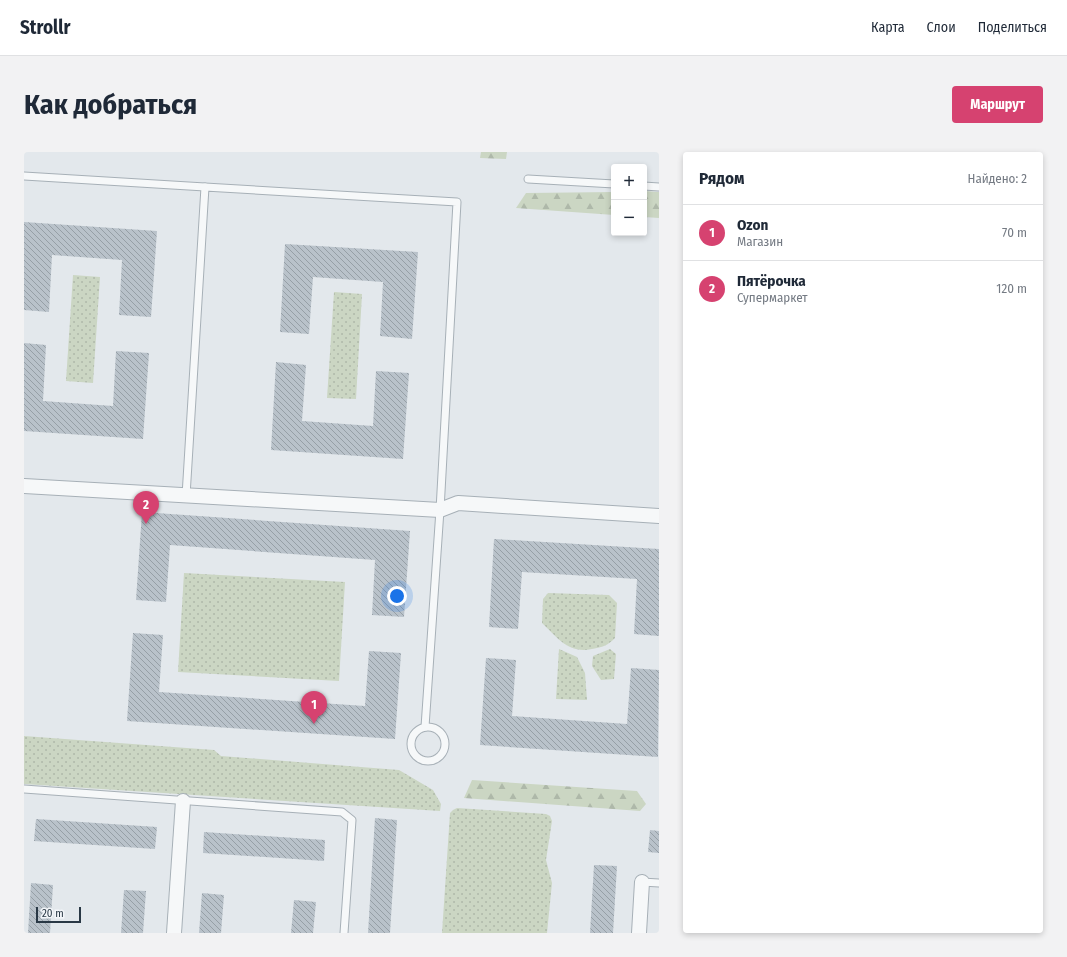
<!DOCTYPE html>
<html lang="ru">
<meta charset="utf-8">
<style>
:root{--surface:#fff;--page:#f2f2f3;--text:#1f2937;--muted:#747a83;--line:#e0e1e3;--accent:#d64270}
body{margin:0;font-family:"Fira Sans Condensed",sans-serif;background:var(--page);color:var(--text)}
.controls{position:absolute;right:12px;top:12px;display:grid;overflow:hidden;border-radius:4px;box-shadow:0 2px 6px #0003}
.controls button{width:36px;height:36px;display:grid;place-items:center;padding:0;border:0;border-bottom:1px solid var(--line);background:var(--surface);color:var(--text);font:20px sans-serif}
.scale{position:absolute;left:12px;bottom:10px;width:45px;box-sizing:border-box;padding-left:4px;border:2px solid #293845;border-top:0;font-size:11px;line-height:14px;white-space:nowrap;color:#293845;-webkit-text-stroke:3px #f3f6f9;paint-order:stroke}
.you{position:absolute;left:373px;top:444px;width:14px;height:14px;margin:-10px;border:3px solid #fff;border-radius:50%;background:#1a73e8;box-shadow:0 0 0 6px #1a73e833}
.badge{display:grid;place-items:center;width:26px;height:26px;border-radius:50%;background:var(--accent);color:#fff;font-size:13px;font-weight:700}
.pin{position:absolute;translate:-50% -33px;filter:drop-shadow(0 1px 2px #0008)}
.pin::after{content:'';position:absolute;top:21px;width:14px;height:12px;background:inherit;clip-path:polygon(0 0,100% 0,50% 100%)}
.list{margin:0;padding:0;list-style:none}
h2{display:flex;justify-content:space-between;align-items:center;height:52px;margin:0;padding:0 16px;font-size:17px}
h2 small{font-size:13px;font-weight:400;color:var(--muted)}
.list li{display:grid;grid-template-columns:26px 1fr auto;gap:12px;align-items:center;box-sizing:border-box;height:56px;padding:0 16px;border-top:1px solid var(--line)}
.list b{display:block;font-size:15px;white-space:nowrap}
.list p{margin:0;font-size:13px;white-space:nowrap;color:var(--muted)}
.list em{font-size:13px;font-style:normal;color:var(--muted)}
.map{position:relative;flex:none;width:635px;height:781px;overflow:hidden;border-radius:4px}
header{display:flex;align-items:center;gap:24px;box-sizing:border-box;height:56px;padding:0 20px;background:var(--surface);border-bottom:1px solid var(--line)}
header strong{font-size:19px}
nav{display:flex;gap:22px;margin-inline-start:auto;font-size:14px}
.intro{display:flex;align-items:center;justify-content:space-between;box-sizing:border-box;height:96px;padding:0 24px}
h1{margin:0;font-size:28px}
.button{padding:10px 18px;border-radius:4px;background:var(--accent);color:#fff;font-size:14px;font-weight:700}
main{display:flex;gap:24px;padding:0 24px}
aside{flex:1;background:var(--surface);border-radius:4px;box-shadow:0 2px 6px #0003}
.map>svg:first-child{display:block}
.forest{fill:url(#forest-firs)}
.park{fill:url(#park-dots)}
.building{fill:url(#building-back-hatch)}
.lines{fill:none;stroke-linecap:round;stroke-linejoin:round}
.lane-casing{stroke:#a7b0b7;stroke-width:9}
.street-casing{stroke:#a7b0b7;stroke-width:16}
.lane{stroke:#f6f8f9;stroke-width:7}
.street{stroke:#f6f8f9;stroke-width:14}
</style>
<header>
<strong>Strollr</strong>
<nav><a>Карта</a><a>Слои</a><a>Поделиться</a></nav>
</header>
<div class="intro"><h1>Как добраться</h1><a class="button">Маршрут</a></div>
<main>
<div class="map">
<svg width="635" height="781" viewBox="0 0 635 781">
<defs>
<pattern id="forest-firs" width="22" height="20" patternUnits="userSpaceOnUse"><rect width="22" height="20" fill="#cbd6c3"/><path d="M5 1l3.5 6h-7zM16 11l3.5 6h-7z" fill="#aeb8a9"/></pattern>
<pattern id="park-dots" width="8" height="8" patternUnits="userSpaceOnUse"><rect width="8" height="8" fill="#cbd6c3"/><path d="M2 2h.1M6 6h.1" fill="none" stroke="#aeb8a9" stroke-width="1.8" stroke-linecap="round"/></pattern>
<pattern id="building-back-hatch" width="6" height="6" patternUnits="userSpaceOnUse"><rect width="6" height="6" fill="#b9c2ca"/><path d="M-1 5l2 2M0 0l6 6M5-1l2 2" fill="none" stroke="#969fa6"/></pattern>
</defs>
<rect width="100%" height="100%" fill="#e3e8ec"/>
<g class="forest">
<path d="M457,0h26l-1,7 -26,-1z"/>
<path d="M620,39l15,1v26l-15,-1z"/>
<path d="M590,40v23l-98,-7 10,-15z"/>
<path d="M448,628l165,11 9,13 -6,7 -176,-13z"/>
</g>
<g class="park">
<path d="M49,123l27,2 -7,106 -27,-2z"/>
<path d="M310,140l28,2 -6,105 -29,-1z"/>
<path d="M160,421l161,9 -6,99 -161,-9z"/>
<path d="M524,441l61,2 8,8 -2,35c-8,8 -12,9 -23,11 -24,5 -34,-11 -50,-26l1,-24z"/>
<path d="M535,497l18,8 8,16 2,27 -31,-1z"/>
<path d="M586,497l6,5 -2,25 -13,1 -9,-14 1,-10z"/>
<path d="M0,584l190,14 7,6 178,14 34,20 8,14 -1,7 -416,-27z"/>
<path d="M433,656l89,6 4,2 2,5 -6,39 6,23 -5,50h-105l8,-120 3,-3z"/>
</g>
<g class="building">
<path d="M0,70l133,9 -6,86 -32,-2 3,-55 -70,-5 -3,57 -25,-2z"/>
<path d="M261,92l133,8 -6,87 -32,-3 3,-54 -70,-5 -4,57 -29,-2z"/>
<path d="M0,191l22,2 -3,56 70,5 3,-55 33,2 -6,86 -119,-8z"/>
<path d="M252,210l30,3 -4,56 71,5 3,-55 33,2 -6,86 -132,-9z"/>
<path d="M118,360l268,19 -6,86 -32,-2 3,-55 -205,-15 -4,57 -30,-2z"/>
<path d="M470,387l165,10v87l-25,-2 3,-55 -115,-7 -4,57 -29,-2z"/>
<path d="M109,481l30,2 -4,57 206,14 4,-55 32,2 -6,86 -268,-18z"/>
<path d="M462,506l30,2 -4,56 115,8 4,-56 28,2 -1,87 -178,-12z"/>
<path d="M351,666l22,2 -7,113h-22z"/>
<path d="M12,667l121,8 -2,22 -121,-8z"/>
<path d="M626,678l9,1v22l-11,-1z"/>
<path d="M180,680l121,8 -1,21 -121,-8z"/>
<path d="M570,713l23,1 -4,67h-23z"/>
<path d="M7,731l22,2 -3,48h-22z"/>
<path d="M100,738l22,1 -3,42h-22z"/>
<path d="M178,741l22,2 -3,38h-22z"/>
<path d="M270,748l22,2 -3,31h-22z"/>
</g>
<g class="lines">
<defs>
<g id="lane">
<path d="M0,24l181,11"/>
<path d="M504,27l86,5"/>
<path d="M620,34l15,1"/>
<path d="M162,344l19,-309 252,15 -17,308 -15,217"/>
<circle cx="404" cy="592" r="17"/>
<path d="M0,637l318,23 10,8 -8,113"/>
<path d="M618,730l17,1"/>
</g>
<g id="street">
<path d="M0,334l416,24 18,-7 201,13"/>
<path d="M150,781l9,-132"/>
<path d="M615,781l3,-51"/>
</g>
</defs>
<use href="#lane" class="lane-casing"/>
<use href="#street" class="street-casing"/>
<use href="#lane" class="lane"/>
<use href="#street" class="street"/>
</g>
</svg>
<div class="controls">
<button>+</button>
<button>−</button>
</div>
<div class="scale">20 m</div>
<div class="you"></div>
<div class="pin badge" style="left:290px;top:572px">1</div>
<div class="pin badge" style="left:122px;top:372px">2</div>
</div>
<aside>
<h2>Рядом<small>Найдено: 2</small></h2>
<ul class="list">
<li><span class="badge">1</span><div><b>Ozon</b><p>Магазин</p></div><em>70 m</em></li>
<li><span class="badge">2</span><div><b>Пятёрочка</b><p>Супермаркет</p></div><em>120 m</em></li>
</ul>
</aside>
</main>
